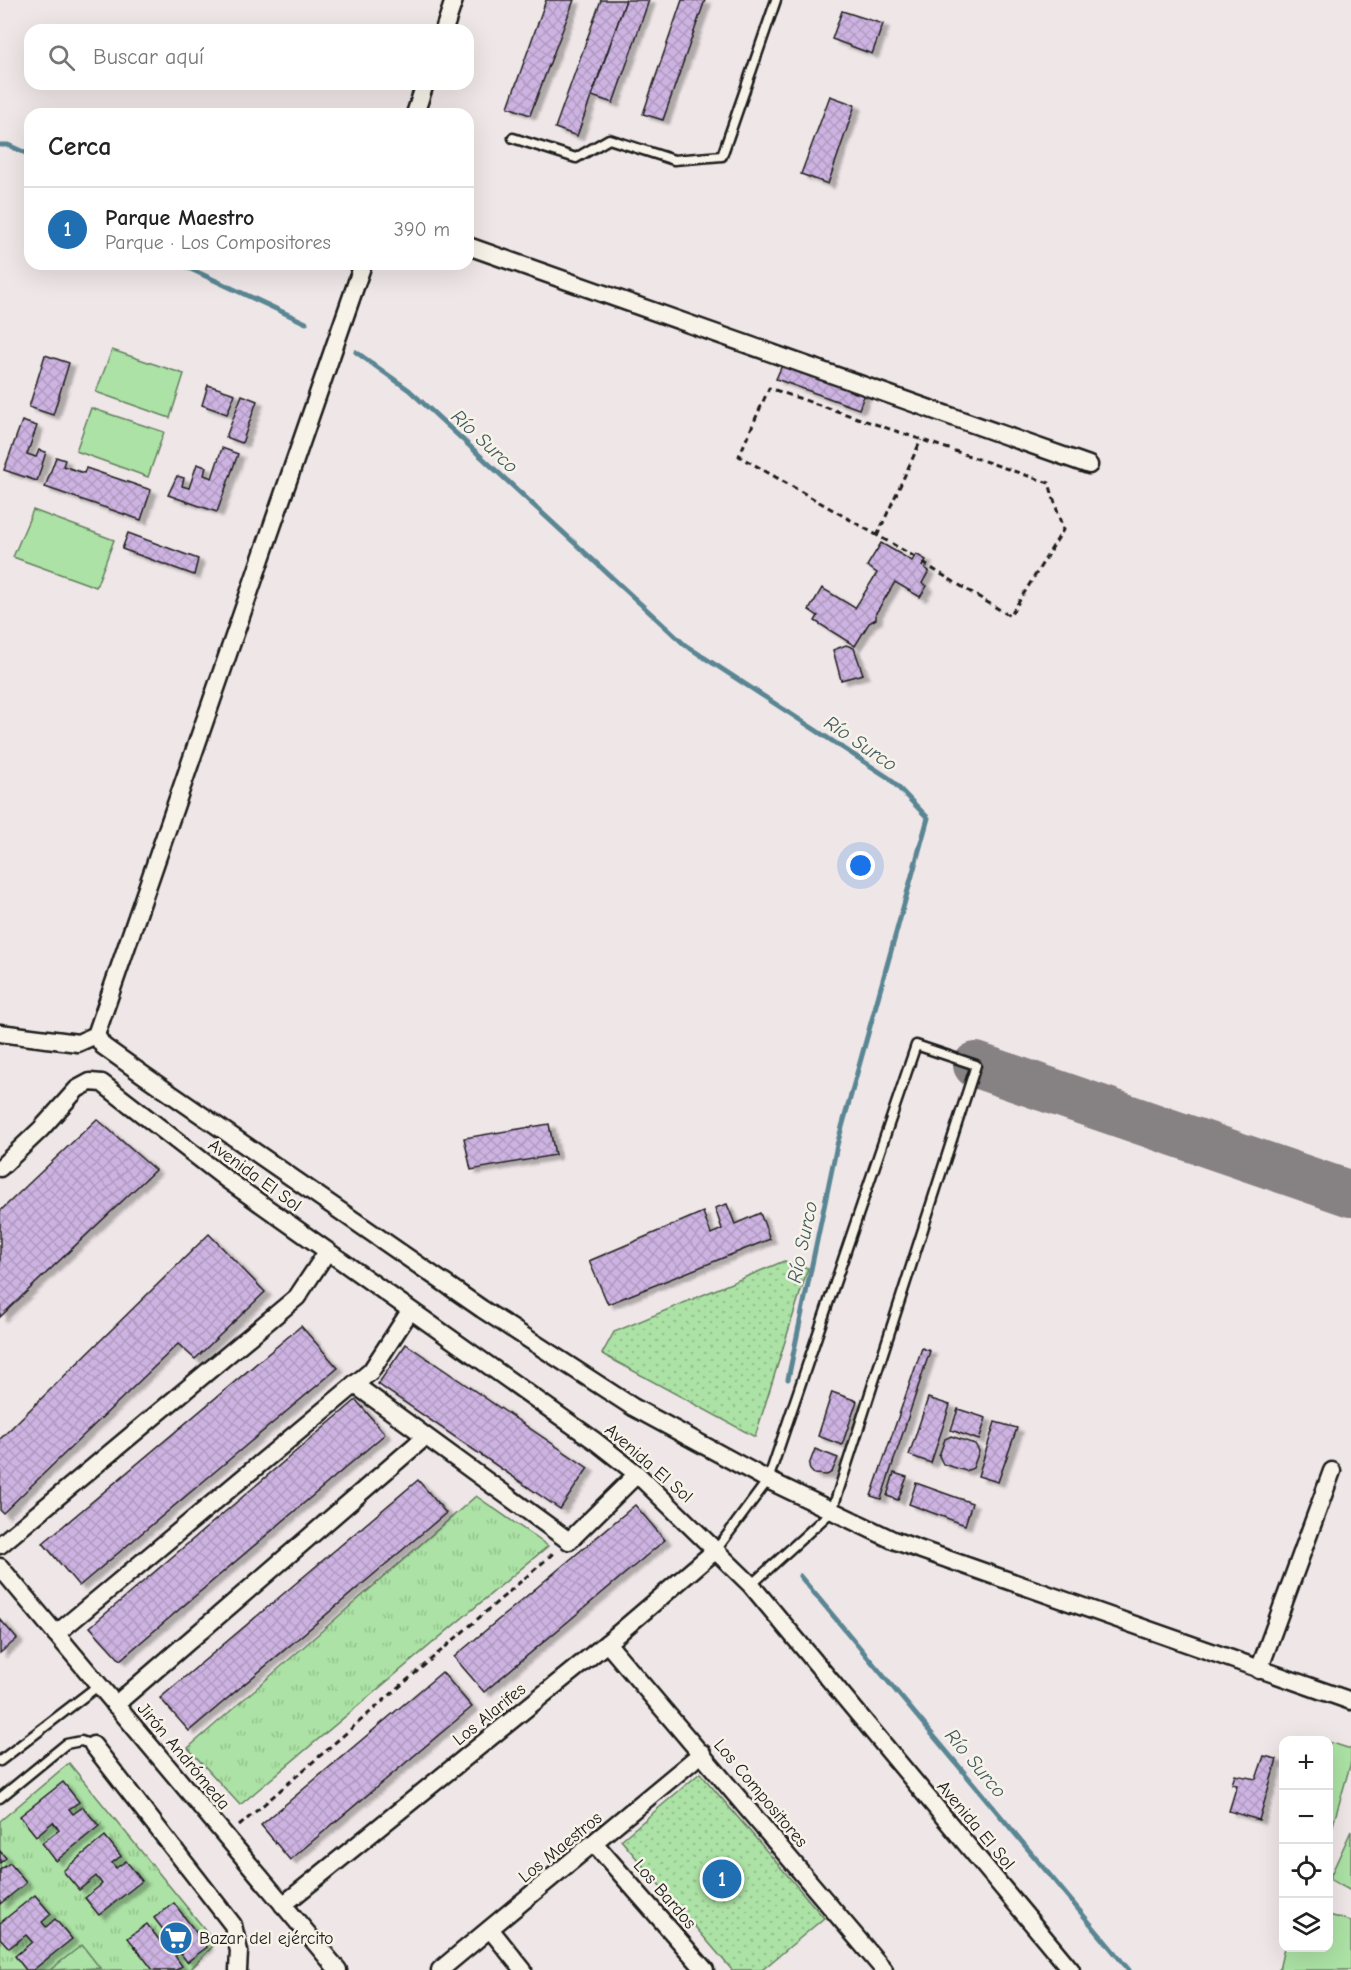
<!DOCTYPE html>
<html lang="es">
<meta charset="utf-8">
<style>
:root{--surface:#fff;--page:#f2f2f2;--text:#222;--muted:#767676;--line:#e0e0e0;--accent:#1f6fb2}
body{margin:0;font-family:"Comic Neue",sans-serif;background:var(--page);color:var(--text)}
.controls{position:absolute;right:18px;bottom:18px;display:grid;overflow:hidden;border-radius:12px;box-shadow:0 6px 24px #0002}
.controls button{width:54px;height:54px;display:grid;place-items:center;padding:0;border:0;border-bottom:2px solid var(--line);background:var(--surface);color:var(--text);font:30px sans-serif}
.you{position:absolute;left:861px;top:866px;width:21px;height:21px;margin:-15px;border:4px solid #fff;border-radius:50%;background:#1a73e8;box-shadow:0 0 0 9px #1a73e833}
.badge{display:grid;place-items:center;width:39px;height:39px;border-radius:50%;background:var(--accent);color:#fff;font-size:20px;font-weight:700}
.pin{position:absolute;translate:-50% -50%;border:3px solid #fff;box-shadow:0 2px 6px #0006}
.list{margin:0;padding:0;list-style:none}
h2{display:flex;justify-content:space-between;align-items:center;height:78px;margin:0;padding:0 24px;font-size:26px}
h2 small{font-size:20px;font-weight:400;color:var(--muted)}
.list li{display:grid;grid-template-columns:39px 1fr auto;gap:18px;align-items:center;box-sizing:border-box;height:84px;padding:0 24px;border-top:2px solid var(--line)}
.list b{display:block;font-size:22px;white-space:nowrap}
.list p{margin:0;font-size:20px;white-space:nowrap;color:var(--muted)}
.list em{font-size:20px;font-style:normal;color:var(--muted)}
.icon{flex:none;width:33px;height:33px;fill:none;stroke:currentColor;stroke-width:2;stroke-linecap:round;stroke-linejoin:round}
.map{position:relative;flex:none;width:1351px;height:1970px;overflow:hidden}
.search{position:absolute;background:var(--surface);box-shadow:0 6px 24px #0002;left:24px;top:24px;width:450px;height:66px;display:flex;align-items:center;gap:15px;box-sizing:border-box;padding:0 21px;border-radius:18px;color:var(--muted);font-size:22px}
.panel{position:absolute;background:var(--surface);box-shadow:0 6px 24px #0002;left:24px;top:108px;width:450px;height:162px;border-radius:18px}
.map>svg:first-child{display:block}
.grass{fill:url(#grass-tufts);stroke:#647f60;stroke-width:1.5}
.park{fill:url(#park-dots);stroke:#647f60;stroke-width:1.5}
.garden{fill:#ace2a5;stroke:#647f60;stroke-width:1.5}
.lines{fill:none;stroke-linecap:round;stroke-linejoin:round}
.stream{stroke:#5a8694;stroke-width:5}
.taxiway{stroke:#868182;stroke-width:46}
.building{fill:url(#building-cross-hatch);stroke:#1c1c1c;stroke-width:1.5;filter:url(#shadow)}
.lane-casing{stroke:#1c1c1c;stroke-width:13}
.street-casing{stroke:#1c1c1c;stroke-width:21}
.path{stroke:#1c1c1c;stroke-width:3;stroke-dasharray:6 4.5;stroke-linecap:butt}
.lane{stroke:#f7f3e8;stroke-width:8}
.street{stroke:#f7f3e8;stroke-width:16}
.labels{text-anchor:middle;stroke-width:5;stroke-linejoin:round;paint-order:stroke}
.street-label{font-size:18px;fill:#1c1c1c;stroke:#f7f3e8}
.poi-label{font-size:18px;fill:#1c1c1c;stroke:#f7f3e8;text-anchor:start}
.water-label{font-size:20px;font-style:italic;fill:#405a62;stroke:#f7f3e8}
</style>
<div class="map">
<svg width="1351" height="1970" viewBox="0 0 1351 1970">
<defs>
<pattern id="grass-tufts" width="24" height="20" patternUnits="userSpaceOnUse" patternTransform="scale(1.5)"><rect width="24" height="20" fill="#ace2a5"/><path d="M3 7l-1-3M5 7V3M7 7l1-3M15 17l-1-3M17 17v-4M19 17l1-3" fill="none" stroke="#93c18d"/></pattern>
<pattern id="park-dots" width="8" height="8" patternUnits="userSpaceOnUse" patternTransform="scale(1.5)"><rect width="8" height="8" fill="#ace2a5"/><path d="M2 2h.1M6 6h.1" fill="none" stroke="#93c18d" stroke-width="1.8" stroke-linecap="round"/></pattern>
<pattern id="building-cross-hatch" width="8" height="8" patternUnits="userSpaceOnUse" patternTransform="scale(1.5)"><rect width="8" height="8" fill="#cdb3e1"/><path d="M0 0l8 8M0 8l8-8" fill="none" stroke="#af99c0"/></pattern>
<filter id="shadow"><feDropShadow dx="6" dy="4" stdDeviation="1.5" flood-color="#0004"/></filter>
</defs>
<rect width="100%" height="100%" fill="#efe6e7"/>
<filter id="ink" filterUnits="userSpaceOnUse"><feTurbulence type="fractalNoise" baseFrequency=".0167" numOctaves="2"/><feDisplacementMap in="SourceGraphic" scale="12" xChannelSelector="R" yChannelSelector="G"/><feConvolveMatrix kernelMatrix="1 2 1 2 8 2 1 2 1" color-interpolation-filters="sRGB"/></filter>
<g filter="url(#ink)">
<g class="grass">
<path d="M476,1496l72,50 -308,259 -52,-57z"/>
<path d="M69,1763l147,180 -26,27h-190v-149z"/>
</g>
<g class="park">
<path d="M784,1261l24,7 -53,169 -153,-83 12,-22z"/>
<path d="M700,1773l124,145 -62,52h-30l-111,-130z"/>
</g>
<g class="garden">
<path d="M112,350l72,24 -14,44 -74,-26z"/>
<path d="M91,408l73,24 -16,45 -72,-26z"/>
<path d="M33,510l81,30 -18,47 -83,-30z"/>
<path d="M1329,1742l22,7v13l-22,77z"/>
<path d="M1351,1831v60l-22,-12z"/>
<path d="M1329,1915l22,6v49h-72l5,-22h44z"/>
<path d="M82,1945l18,23 -50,2z"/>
</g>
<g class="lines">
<g class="stream">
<path d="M0,145h8l22,10"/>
<path d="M180,264l126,59"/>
<path d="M356,352l53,38 276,255 204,133 39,40 -91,327 -49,234"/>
<path d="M800,1576l329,394"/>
</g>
<path class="taxiway" d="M976,1065l375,129"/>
</g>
<g class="building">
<path d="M546,0h28l-44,115 -22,-8z"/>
<path d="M601,0h25l-49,136 -22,-8z"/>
<path d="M626,0h23l-36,103 -21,-7z"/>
<path d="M682,0h23l-42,120 -20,-6z"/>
<path d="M842,11l41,13 -11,30 -40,-15z"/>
<path d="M830,96l25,9 -27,79 -27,-10z"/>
<path d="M45,355l24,8 -16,52 -24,-8z"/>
<path d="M783,363l82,30 -6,16 -83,-30z"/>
<path d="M208,385l27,9 -8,20 -25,-9z"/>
<path d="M242,395l15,6 -15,42 -16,-6z"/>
<path d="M22,421l15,5 -10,28 9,3 3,-7 7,2 -9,29 -33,-11z"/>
<path d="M222,448l16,6 -21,58 -49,-17 9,-19 7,2 -2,8 7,2 8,-24 9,3 -2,8 8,3z"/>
<path d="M56,457l9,3 -2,6 21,7 2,-5 65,22 -10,30 -96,-33z"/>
<path d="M128,533l70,26 -4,16 -72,-26z"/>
<path d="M881,543l31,18 4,-7 10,6 -4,6 7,5 -7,12 5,3 -7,11 -25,-15 -19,31v6l-7,4 -14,23 -40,-25 3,-5 -9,-6 13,-22 33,20 22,-35 -10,-7z"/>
<path d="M846,645l8,3 9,26 -22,6 -8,-30z"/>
<path d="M97,1119l58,51 -155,147v-106z"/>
<path d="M549,1124l6,31 -84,15 -7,-32z"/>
<path d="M727,1204l8,20 25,-11 10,26 -162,65 -19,-43 114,-49 8,22 11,-5 -7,-21z"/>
<path d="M209,1234l56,58 -70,67 -17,-15 -175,169 -3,-3v-71z"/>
<path d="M301,1326l37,42 -259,218 -36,-43z"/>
<path d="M406,1344l182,124 -28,41 -182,-125z"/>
<path d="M922,1348l8,3 -49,148 -10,-3z"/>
<path d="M832,1392l25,9 -15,44 -24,-9z"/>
<path d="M928,1398l22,7 -19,58 -22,-8z"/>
<path d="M356,1400l29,34 -265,226 -30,-33z"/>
<path d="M958,1409l28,9 -7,22 -28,-10z"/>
<path d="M995,1422l22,6 -19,54 -20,-6z"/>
<path d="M951,1436l24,8 4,7 -6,17 -7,3 -23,-7 -4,-8 6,-17z"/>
<path d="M815,1449l23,9 -6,14 -5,3 -13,-1 -4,-4 -1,-5z"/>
<path d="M894,1473l13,4 -9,23 -11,-4z"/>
<path d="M418,1480l28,33 -257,218 -29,-33z"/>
<path d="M916,1483l56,20 -7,22 -56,-21z"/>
<path d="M635,1505l30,35 -181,152 -30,-35z"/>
<path d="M0,1619l17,20 -17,14z"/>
<path d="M442,1672l30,35 -182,153 -29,-35z"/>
<path d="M1264,1756l13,3 -18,61 -30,-9 8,-26 -5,-1 3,-9 21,4z"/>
<path d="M63,1782l16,20 -10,7 4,5 10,-7 16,19 -43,35 -14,-18 17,-13 -6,-8 -17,14 -16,-20z"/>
<path d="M105,1836l16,20 -9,7 4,5 10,-7 16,20 -43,34 -14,-17 17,-14 -6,-8 -17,14 -16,-19z"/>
<path d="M0,1851l6,7 -6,5z"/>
<path d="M10,1863l16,20 -26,21v-34z"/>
<path d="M35,1895l16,19 -9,8 4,5 9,-8 17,20 -39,31h-7l-11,-14 17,-14 -6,-7 -17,13 -9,-10v-15z"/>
<path d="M174,1903l33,44 -20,15 -7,-10 -5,4 7,10 -6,4h-23l-25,-32 19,-14 13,17 8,-5 -14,-18z"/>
</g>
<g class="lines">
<defs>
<g id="lane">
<path d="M513,138l63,20 33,-19 65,21 48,-4 54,-156"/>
<path d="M716,1550l52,-70 148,-435 60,20 -144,446 -81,74"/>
<path d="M0,1761l99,-76"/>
<path d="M0,1798l66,-54 15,-3 12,4"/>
</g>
<g id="street">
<path d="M444,30l10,-30"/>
<path d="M415,114l10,-30"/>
<path d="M468,246l621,219"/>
<path d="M0,1033l78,10 18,-8 267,-771"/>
<path d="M96,1035l7,11 42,30 337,233 151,98 135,73 125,60 458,161"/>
<path d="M0,1168l41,-39 36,-40 13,-7 12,1 124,96 369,262 42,33 114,111 320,385"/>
<path d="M354,1384l215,157 68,-67"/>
<path d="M0,1545l297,-248 30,-45"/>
<path d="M0,1567l338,403"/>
<path d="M56,1634l315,-263 39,-60"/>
<path d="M607,1643l277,327"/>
<path d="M1259,1670l73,-199"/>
<path d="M115,1705l310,-268"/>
<path d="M93,1745l140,180 6,26 -1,19"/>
<path d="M595,1844l110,126"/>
<path d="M283,1905l324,-262 109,-93"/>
<path d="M490,1929l33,41"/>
<path d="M440,1970l262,-217"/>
</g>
</defs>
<use href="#lane" class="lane-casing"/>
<use href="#street" class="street-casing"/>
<g class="path">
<path d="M877,536l44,-96"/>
<path d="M915,557l-176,-101 30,-68 280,95 14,47 -53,86 -87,-53"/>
<path d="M239,1826l317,-275"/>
</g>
<use href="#lane" class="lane"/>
<use href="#street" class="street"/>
</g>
</g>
<defs>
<symbol id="supermarket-disc" viewBox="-11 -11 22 22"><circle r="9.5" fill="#1f6fb2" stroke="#f7f3e8"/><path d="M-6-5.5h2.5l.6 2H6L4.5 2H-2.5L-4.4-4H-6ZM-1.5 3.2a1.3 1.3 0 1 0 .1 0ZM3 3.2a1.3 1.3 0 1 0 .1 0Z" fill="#fff"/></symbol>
</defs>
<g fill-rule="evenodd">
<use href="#supermarket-disc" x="157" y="1919" width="38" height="38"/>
</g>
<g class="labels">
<g class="street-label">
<text transform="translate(255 1175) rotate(36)" y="6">Avenida El Sol</text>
<text transform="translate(649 1463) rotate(41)" y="6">Avenida El Sol</text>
<text transform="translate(489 1714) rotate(-39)" y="6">Los Alarifes</text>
<text transform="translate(184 1756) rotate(50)" y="6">Jirón Andrómeda</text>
<text transform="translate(761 1793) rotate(50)" y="6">Los Compositores</text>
<text transform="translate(976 1825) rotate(50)" y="6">Avenida El Sol</text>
<text transform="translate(560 1847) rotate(-39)" y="6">Los Maestros</text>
<text transform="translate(665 1894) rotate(49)" y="6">Los Bardos</text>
</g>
<g class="poi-label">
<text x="199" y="1944">Bazar del ejército</text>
</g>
<g class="water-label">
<text transform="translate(485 441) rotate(43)" y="7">Río Surco</text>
<text transform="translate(861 743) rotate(34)" y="7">Río Surco</text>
<text transform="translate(802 1242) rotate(-78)" y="7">Río Surco</text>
<text transform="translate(976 1763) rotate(50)" y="7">Río Surco</text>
</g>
</g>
</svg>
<div class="controls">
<button>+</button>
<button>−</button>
<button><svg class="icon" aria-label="locate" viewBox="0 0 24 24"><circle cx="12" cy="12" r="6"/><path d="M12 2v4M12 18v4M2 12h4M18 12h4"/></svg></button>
<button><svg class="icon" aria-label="layers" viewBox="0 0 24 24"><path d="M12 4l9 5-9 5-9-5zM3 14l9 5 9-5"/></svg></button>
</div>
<div class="you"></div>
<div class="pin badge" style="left:722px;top:1879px">1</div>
<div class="search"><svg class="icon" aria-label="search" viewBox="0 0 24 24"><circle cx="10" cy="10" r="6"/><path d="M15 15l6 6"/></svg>Buscar aquí</div>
<section class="panel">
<h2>Cerca<small></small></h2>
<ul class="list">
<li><span class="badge">1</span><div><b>Parque Maestro</b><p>Parque · Los Compositores</p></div><em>390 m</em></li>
</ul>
</section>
</div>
